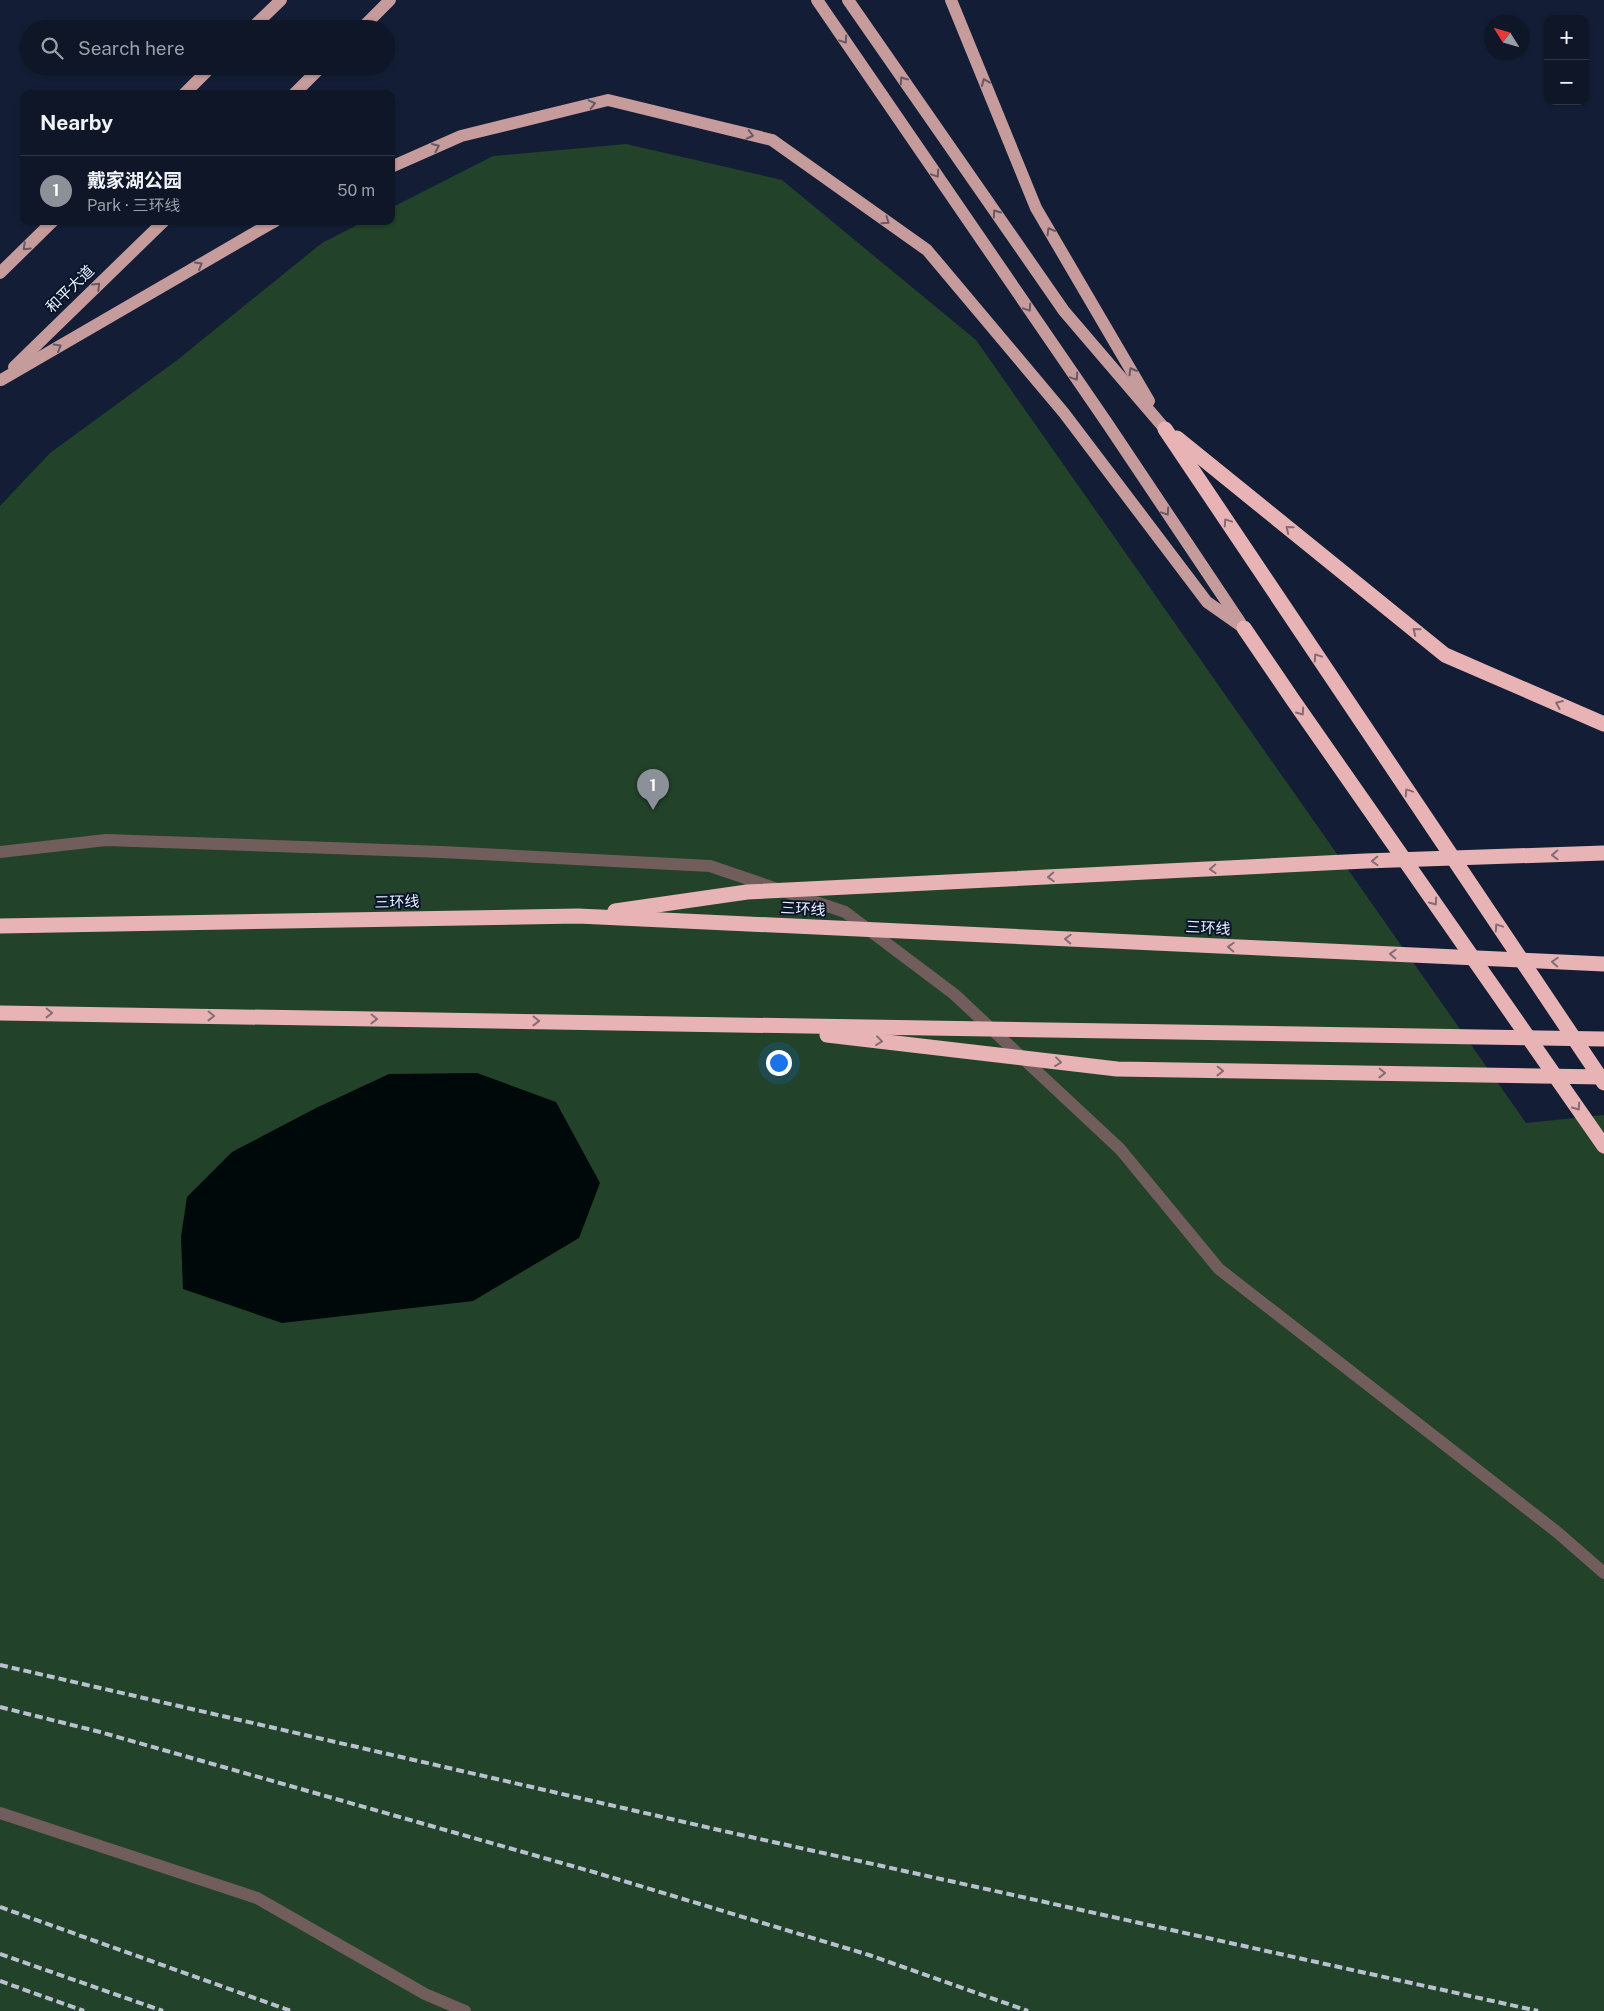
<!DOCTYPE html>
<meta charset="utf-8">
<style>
:root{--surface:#0e1628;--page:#171f30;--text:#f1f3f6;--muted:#9b9fa8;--line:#2e3545;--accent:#8c9099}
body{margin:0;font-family:"Public Sans","Noto Sans SC",sans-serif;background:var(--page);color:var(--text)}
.controls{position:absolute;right:15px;top:15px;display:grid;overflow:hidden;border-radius:10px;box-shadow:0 1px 4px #0004}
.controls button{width:45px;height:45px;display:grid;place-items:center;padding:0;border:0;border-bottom:1px solid var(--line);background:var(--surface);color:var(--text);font:25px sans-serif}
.compass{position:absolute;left:1484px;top:15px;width:45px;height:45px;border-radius:50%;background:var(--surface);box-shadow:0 1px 4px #0004;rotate:307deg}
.you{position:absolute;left:778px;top:1062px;width:18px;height:18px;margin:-12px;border:4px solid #fff;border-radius:50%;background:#1a73e8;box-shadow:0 0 0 8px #1a73e833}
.badge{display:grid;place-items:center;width:32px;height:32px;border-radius:50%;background:var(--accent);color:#fff;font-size:16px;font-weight:700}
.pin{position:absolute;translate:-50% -41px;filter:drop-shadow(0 1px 2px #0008)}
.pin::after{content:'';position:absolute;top:26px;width:18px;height:15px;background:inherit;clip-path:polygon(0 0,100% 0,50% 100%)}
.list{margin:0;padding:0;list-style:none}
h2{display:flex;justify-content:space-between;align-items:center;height:65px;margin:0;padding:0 20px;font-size:21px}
h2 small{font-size:16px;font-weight:400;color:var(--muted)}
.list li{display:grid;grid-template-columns:32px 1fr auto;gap:15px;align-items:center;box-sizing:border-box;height:70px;padding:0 20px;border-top:1px solid var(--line)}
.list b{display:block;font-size:19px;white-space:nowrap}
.list p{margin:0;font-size:16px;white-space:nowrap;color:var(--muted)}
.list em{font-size:16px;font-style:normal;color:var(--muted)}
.icon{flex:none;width:28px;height:28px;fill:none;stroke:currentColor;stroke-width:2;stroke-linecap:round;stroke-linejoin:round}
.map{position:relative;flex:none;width:1604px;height:2011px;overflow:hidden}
.search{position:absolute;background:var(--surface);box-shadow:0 1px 4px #0004;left:20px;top:20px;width:375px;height:55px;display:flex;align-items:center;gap:12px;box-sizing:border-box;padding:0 18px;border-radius:28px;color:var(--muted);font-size:19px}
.panel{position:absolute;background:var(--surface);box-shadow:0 1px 4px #0004;left:20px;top:90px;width:375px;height:135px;border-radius:10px}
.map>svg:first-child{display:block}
.green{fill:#224229}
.water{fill:#00090a}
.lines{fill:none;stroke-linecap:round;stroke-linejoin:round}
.minor{stroke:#725d5d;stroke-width:12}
.major{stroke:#c69b9c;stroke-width:12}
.highway{stroke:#e8b3b5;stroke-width:15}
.rail{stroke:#b9c1d1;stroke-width:4;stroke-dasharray:8 4;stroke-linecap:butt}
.highway-bridge{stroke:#e8b3b5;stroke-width:15}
.oneway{stroke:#685864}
.oneway2{stroke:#846c77}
.labels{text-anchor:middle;stroke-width:4;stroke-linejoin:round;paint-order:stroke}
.street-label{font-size:15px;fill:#eaf2ff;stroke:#0a152c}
</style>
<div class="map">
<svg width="1604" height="2011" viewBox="0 0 1604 2011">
<rect width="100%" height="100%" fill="#131e36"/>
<path class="green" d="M626,144l156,36 194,160 550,783 78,-8v896h-1604v-1505l50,-53 126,-92 146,-118 43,-22h26v-13l102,-52z"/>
<path class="water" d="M477,1073l79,29 44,81 -21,55 -106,63 -191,22 -99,-34 -2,-52 6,-40 45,-45 84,-44 73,-34z"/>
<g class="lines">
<g class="minor">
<path d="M0,852l106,-12 336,12 268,14 135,46 109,82 166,155 99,120 338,263 47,41"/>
<path d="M0,1813l257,85 168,96 40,17"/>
</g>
<g class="major">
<path d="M817,0l290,423 133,199"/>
<path d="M848,0l216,311 101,118"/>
<path d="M951,0l85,208 113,193"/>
<path d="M251,29l30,-29"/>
<path d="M361,29l29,-29"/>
<path d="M184,94l28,-28"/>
<path d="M294,94l28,-28"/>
<path d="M391,167l70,-31 147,-36 164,40 155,110 137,163 143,189 37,26"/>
<path d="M0,273l53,-52"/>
<path d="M14,367l150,-146"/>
<path d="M1,380l274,-159"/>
</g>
<g class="highway">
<path d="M1165,429l439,654"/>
<path d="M1177,438l268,217 159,69"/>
<path d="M1244,628l49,72 311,446"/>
</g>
<g class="rail">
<path d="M0,1665l719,165 819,181"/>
<path d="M0,1707l100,25 497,141 272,82 159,56"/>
<path d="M0,1907l291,104"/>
<path d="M0,1954l163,57"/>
<path d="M0,1981l84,30"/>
</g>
<g class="highway-bridge">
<path d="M615,911l132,-19 618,-31 239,-8"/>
<path d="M0,926l578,-10 1026,48"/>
<path d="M0,1013l1604,26"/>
<path d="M827,1035l290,34 487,8"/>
</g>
</g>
<defs><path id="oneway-chevron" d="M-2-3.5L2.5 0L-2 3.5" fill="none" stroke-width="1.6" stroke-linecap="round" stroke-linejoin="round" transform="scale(1.25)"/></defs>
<g class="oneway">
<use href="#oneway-chevron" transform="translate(844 40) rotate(56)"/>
<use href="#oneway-chevron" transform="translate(903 80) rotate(-125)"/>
<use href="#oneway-chevron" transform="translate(985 82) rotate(-112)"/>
<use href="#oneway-chevron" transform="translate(592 104) rotate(-14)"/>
<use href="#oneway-chevron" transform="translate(750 135) rotate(14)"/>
<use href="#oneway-chevron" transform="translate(436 147) rotate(-24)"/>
<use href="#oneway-chevron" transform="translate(936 174) rotate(56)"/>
<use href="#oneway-chevron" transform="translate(996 213) rotate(-125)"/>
<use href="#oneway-chevron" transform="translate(886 221) rotate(35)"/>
<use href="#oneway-chevron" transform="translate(1050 231) rotate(-120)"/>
<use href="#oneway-chevron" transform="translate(26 247) rotate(136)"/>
<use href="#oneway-chevron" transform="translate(199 265) rotate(-30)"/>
<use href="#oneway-chevron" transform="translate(97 286) rotate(-44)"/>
<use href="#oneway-chevron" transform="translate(1028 308) rotate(56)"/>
<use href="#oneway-chevron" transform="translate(58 347) rotate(-30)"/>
<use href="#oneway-chevron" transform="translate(1132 371) rotate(-120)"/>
<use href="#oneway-chevron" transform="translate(1075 377) rotate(56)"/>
<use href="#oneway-chevron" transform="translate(1166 512) rotate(56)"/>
</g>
<g class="oneway2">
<use href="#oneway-chevron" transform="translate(1227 522) rotate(-124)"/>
<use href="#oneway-chevron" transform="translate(1289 529) rotate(-141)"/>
<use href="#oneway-chevron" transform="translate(1416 631) rotate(-141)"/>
<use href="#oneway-chevron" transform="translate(1317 657) rotate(-124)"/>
<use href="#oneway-chevron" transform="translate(1559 704) rotate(-157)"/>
<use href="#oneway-chevron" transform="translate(1301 712) rotate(55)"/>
<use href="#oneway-chevron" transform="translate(1408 792) rotate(-124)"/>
<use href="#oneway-chevron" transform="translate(1555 855) rotate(178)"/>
<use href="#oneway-chevron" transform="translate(1375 861) rotate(178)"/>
<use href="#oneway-chevron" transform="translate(1213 869) rotate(177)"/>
<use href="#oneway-chevron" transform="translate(1051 877) rotate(177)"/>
<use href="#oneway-chevron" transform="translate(1434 902) rotate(55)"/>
<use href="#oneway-chevron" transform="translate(1498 927) rotate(-124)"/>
<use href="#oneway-chevron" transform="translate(1068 939) rotate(-177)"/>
<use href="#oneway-chevron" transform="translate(1231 947) rotate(-177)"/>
<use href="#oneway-chevron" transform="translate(1393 954) rotate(-177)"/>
<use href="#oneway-chevron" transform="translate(1555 962) rotate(-177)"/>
<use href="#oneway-chevron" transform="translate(49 1013) rotate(1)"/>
<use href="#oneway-chevron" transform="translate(211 1016) rotate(1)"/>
<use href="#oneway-chevron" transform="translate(374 1019) rotate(1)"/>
<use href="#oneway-chevron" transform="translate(536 1021) rotate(1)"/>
<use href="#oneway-chevron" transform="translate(879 1041) rotate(7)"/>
<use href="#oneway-chevron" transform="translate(1058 1062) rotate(7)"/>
<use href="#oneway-chevron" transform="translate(1220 1071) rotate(1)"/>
<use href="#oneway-chevron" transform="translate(1382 1073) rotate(1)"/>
<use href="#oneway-chevron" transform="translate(1577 1107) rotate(55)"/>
</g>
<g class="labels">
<g class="street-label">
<text transform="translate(70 289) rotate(-44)" y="5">和平大道</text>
<text transform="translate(397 902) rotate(-1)" y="5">三环线</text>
<text transform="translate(803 909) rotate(3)" y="5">三环线</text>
<text transform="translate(1208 928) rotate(3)" y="5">三环线</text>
</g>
</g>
</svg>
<div class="controls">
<button>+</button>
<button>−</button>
</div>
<svg class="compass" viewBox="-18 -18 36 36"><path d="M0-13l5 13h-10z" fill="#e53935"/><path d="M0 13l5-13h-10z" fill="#9b9fa8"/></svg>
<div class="you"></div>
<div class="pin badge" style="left:653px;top:810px">1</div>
<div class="search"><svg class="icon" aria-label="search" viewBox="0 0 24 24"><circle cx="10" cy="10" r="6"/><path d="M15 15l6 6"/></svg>Search here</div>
<section class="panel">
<h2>Nearby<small></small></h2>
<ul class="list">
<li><span class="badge">1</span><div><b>戴家湖公园</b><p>Park · 三环线</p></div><em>50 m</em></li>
</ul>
</section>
</div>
